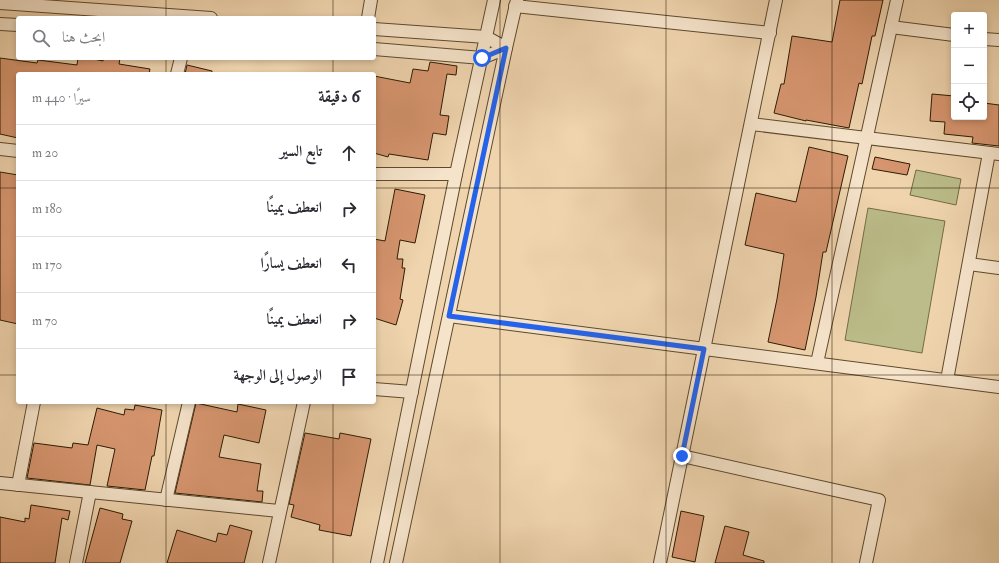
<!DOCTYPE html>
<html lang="ar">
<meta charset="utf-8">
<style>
:root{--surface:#fff;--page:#f2f2f3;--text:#2b2b33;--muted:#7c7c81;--line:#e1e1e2}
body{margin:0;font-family:"IM FELL Double Pica",Amiri,serif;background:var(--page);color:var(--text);direction:rtl}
.controls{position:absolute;right:12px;top:12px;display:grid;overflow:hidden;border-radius:4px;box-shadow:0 2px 6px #0003}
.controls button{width:36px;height:36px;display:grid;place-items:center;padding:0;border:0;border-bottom:1px solid var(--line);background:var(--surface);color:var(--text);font:20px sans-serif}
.stop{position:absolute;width:12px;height:12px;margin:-9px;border:3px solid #2563eb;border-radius:50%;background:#fff}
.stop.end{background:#2563eb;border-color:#fff;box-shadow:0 1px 4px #0008}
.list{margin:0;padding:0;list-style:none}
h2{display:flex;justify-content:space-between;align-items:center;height:52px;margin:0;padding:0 16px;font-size:17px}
h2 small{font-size:13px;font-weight:400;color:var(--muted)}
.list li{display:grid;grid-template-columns:26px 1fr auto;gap:12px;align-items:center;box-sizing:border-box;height:56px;padding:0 16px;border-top:1px solid var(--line)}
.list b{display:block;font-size:15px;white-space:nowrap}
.list em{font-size:13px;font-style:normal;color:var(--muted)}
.icon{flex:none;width:22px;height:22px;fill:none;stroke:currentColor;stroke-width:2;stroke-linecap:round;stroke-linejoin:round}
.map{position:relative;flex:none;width:999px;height:563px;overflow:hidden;direction:ltr}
.search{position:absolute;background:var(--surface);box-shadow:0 2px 6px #0003;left:16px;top:16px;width:360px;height:44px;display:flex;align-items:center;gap:10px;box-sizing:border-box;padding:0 14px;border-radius:4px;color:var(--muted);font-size:15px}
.panel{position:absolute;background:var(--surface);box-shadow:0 2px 6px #0003;left:16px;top:72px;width:360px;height:332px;border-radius:4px;direction:rtl}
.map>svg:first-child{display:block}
.green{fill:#bbbc89;stroke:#746c46}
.building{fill:#d6956f;stroke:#2c1c03}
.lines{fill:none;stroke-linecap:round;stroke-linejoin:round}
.minor-casing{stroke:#5d4a2e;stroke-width:14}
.minor{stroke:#f5e3ca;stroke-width:12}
.route{stroke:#2563eb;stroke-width:5}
.grid{fill:none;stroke:#2c1c03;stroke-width:1;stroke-opacity:0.55}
</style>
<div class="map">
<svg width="999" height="563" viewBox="0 0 999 563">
<rect width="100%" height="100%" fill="#efd4ae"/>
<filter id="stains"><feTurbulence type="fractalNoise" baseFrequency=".005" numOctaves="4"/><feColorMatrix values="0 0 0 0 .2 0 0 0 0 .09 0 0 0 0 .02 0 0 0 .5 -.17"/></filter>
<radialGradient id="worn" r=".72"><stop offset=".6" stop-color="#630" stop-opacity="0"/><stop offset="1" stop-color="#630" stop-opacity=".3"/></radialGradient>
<g class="green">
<path d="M916,170l45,9 -5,26 -46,-10z"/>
<path d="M868,208l77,13 -23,132 -77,-13z"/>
</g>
<g class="building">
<path d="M840,0h43l-8,36h-3l-10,48 -3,-1 -10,45 -43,-8v1l-32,-8 7,-29h3l8,-48 40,6z"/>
<path d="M0,58l37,5 1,-3 39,5 1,-7h11l14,3 1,-3h16l-1,6 31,5 -1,5h-131v64l-18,-4z"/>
<path d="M430,62l27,4 -1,9 -9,-1 -7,41 9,1 -3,19 -13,-2 -5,27 -39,-6 -1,3 -14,-4v-77l36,7 3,-14 15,2z"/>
<path d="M187,65l25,6v3h-27z"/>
<path d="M932,94l22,2v21h30v-14l15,2v41l-27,-3 1,-6 -29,-3 1,-12 -15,-1z"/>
<path d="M809,147l39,9 -22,96h-3l-7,45 -11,53 -37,-8 9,-43 7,-45 -39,-9 11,-52 40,9z"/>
<path d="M875,157l35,7 -3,11 -35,-6z"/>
<path d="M0,172l18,3v149l-18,-4z"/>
<path d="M395,189l30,6 -10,48 -15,-3 -3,19h6l-1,9h3l-5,31 3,1 -7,25 -22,-7v-79l11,2z"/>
<path d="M196,403l41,9 1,-8 28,6 -7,33 -35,-8 -5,22 42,7 -4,27h6l-1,11 -87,-9z"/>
<path d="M135,405l27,5 -8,46h-2l-7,34 -38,-4 8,-37 -18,-4 -7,40 -63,-7 7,-35 38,5 1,-5 15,2 9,-37 27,7 1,-6 9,1z"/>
<path d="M305,433l34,6 1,-6 31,6 -20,97 -32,-6 1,-5 -29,-8 3,-12 -5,-1z"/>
<path d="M31,505l39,6 -2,9 -6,-2 -7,45h-55v-46l25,5v-4l4,1z"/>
<path d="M100,508l23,6 -1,5 10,2 -12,42h-35z"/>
<path d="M681,511l23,5 -9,46 -23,-5z"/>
<path d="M230,525l22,6 -8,32h-77l10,-33 39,12 2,-9 9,2z"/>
<path d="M725,526l24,6 -6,23 21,6v2h-49z"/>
</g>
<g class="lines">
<defs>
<g id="minor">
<path d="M0,3l211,15"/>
<path d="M515,6l255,27"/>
<path d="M368,18l3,-18"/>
<path d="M0,24l18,1"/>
<path d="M891,27l63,8"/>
<path d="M374,29l112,8 20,11 -110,515"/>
<path d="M984,39l15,1"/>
<path d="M374,49l108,9 24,-10 11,-48"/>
<path d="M177,74l4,-16"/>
<path d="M751,124l248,30"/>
<path d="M0,149l18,2"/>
<path d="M374,174h82"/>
<path d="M969,264l30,4"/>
<path d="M449,316l550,71"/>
<path d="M817,363l80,-363"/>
<path d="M947,380l42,-227"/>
<path d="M374,389l38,3"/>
<path d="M682,456l197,44 -13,63"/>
<path d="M0,483l279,28"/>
<path d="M18,485l16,-83"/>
<path d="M166,500l23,-98"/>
<path d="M76,563l14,-71"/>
<path d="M269,563l35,-161"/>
<path d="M377,563l79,-389 38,-174"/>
<path d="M660,563l116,-563"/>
</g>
</defs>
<use href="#minor" class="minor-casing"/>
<use href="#minor" class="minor"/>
</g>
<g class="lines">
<path class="route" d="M482,58l24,-10 -57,268 255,33 -22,107"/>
</g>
<path class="grid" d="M166,0v18M333,0v18M500,0v563M666,0v563M832,0v563M166,58v16M333,58v16M0,188h18M374,188h625M0,375h18M374,375h625M166,402v161M333,402v161"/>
<rect width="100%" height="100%" filter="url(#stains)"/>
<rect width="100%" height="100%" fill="url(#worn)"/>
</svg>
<div class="controls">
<button>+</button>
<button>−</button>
<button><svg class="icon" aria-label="locate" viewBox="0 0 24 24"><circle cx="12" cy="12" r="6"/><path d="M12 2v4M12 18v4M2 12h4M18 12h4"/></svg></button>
</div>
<div class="stop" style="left:482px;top:58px"></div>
<div class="stop end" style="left:682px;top:456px"></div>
<div class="search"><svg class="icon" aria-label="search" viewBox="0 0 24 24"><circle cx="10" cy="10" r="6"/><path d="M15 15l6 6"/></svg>ابحث هنا</div>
<section class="panel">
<h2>6 دقيقة<small>سيرًا · 440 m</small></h2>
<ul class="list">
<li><svg class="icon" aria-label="ahead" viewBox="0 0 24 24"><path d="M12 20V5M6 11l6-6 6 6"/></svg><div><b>تابع السير</b></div><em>20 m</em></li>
<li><svg class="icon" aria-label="right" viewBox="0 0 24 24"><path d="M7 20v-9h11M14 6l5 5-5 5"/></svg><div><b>انعطف يمينًا</b></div><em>180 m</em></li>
<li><svg class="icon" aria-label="left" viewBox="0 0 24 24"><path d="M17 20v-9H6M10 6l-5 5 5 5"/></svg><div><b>انعطف يسارًا</b></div><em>170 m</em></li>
<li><svg class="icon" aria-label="right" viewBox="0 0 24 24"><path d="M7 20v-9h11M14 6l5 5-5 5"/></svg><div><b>انعطف يمينًا</b></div><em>70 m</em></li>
<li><svg class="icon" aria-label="arrive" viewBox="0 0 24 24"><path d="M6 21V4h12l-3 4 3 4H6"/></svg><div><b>الوصول إلى الوجهة</b></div></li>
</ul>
</section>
</div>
